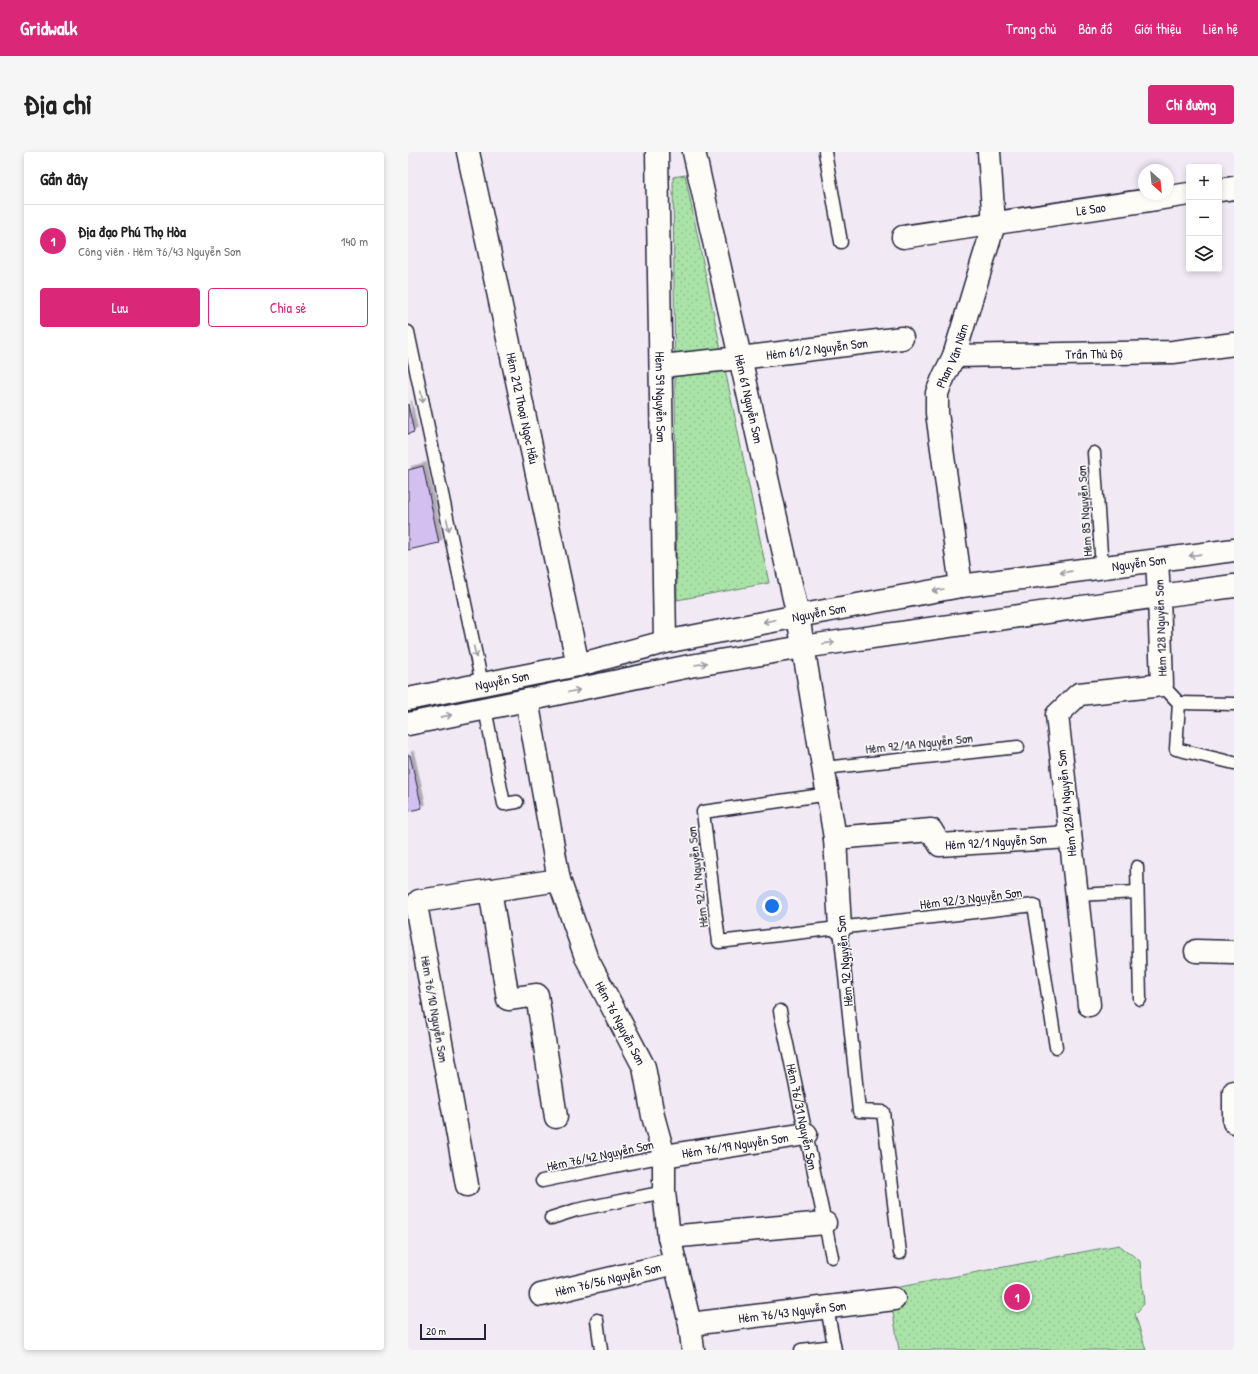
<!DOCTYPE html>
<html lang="vi">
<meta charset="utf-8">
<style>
:root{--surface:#fff;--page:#f6f6f6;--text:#222;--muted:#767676;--line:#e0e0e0;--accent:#db2777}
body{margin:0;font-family:"Patrick Hand",sans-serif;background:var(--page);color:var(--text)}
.controls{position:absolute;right:12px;top:12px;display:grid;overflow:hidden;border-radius:4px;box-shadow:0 2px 6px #0003}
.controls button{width:36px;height:36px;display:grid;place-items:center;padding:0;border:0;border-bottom:1px solid var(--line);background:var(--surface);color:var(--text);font:20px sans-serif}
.compass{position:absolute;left:730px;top:12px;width:36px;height:36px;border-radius:50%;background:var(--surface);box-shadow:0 2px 6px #0003;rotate:153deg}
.scale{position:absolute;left:12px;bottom:10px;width:66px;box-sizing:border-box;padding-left:4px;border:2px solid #22223b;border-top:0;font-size:11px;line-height:14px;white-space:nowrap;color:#22223b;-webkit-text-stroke:3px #fdfcf7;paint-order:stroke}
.you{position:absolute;left:364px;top:754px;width:14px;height:14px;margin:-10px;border:3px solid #fff;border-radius:50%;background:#1a73e8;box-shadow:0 0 0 6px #1a73e833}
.badge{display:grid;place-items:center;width:26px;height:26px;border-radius:50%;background:var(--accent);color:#fff;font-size:13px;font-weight:700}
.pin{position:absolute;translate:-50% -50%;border:2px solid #fff;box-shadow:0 1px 4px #0006}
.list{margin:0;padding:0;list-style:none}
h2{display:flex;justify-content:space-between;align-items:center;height:52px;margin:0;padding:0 16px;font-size:17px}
h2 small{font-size:13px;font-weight:400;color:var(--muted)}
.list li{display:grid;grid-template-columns:26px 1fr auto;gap:12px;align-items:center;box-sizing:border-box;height:72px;padding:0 16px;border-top:1px solid var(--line)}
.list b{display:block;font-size:15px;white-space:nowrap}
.list p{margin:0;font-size:13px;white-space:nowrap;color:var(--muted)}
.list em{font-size:13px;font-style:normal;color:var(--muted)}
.actions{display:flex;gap:8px;padding:12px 16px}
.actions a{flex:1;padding:9px 0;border:1px solid var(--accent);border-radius:4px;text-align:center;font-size:14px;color:var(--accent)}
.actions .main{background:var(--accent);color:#fff}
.icon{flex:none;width:22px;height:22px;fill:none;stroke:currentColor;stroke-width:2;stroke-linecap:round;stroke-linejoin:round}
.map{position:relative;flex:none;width:826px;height:1198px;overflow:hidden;border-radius:4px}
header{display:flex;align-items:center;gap:24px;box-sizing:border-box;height:56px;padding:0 20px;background:var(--accent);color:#fff}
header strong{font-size:19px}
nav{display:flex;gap:22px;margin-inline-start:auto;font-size:14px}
.intro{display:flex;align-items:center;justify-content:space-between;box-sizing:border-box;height:96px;padding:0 24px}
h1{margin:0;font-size:28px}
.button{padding:10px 18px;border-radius:4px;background:var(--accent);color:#fff;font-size:14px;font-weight:700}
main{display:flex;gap:24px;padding:0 24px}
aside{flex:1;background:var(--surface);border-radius:4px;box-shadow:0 2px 6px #0003}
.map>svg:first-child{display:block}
.park{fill:url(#park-dots);stroke:#668271}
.building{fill:#d4c0f0;stroke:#22223b;filter:url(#shadow)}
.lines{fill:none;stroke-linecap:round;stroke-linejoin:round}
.service-casing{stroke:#22223b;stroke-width:15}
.minor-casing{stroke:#22223b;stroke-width:25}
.tertiary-casing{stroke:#22223b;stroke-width:25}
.service{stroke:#fdfcf7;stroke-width:12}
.minor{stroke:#fdfcf7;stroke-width:22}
.tertiary{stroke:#fdfcf7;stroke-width:22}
.oneway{stroke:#9a9aa2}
.labels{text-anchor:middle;stroke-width:3;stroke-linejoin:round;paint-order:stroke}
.street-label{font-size:13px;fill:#22223b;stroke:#fdfcf7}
</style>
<header>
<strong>Gridwalk</strong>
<nav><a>Trang chủ</a><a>Bản đồ</a><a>Giới thiệu</a><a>Liên hệ</a></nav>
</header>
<div class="intro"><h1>Địa chỉ</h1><a class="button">Chỉ đường</a></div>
<main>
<aside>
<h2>Gần đây<small></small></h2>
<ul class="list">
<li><span class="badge">1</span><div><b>Địa đạo Phú Thọ Hòa</b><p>Công viên · Hẻm 76/43 Nguyễn Sơn</p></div><em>140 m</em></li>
</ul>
<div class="actions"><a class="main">Lưu</a><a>Chia sẻ</a></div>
</aside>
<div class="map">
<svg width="826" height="1198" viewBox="0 0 826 1198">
<defs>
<pattern id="park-dots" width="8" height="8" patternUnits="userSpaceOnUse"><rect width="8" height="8" fill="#aae3a7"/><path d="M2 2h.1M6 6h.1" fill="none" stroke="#92c291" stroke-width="1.8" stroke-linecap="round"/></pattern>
<filter id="shadow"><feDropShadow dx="3.5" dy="-3.5" stdDeviation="0" flood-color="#0004"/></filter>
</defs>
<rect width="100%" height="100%" fill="#f1eaf5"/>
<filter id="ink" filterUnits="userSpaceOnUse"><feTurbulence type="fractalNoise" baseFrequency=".025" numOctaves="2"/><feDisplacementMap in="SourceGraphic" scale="8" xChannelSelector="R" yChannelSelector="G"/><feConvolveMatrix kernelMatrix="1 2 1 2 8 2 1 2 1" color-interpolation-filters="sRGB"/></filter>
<g filter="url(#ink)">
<g class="park">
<path d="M277,23l84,408 -92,17 -4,-423z"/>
<path d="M711,1093l21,16 4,43 -9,10 11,36h-247l-10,-61z"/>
</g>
<g class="building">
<path d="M0,252l6,28 -6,2z"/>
<path d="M15,314l16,77 -31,7v-80z"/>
<path d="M0,603h2l12,53 -12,3 -2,-6z"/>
</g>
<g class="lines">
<defs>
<g id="service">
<path d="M417,0l16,90"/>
<path d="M0,180l74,352"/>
<path d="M686,301l8,115"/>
<path d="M754,533l17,18 -3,46 58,14"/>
<path d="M771,551l55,1"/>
<path d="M77,557l19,95 13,-2"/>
<path d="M416,616l194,-21"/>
<path d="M421,642l-126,18 16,130 315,-37 22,142"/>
<path d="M729,715l3,132"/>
<path d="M669,743l60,-3"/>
<path d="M432,776l19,183 24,1 17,141"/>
<path id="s1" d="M372,859l52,246"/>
<path d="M134,1029l122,-25"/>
<path d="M143,1066l25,-8 88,-18"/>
<path d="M419,1156l8,42"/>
<path d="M189,1168l4,30"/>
<path d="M393,1198l33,-4"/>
</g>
<g id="minor">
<path id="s2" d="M60,0l110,513"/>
<path id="s3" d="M249,0l8,490"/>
<path id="s4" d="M286,0l104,464 37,222 5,90"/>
<path d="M811,38l15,-2"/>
<path id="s5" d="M495,85l286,-43"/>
<path id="s6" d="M546,204l219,-4 61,-8"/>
<path id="s7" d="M253,214l79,-8 162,-20"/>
<path id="s8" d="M553,434l-24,-173v-20l7,-17 10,-20 40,-132 -5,-72"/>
<path id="s9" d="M119,548l32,180 27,77 58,110 9,49 11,40v36l5,45 21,87 3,26"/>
<path id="s10" d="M427,686l96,-8 9,15 130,-8"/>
<path d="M82,738l18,109 29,-4 19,122"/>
<path d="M788,799l38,1"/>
<path d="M681,853l-32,-290 22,-21 83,-9 -3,-89 -2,-35"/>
<path d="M826,940v30"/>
<path id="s11" d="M256,1004l142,-22"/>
<path d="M59,1033l-51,-280 3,-4 140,-21"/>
<path d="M261,1085l156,-14"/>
<path id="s12" d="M133,1143l134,-32"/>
<path id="s13" d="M282,1172l204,-25"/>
</g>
<g id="tertiary">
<path id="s14" d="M0,547l170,-34 87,-23 133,-26 163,-30 273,-36"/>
<path d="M0,572l119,-24 163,-34 113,-19 356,-51 75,-10"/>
</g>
</defs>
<use href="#service" class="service-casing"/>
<use href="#minor" class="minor-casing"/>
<use href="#tertiary" class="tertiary-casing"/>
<use href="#service" class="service"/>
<use href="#minor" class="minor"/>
<use href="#tertiary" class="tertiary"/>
</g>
<defs><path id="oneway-shaft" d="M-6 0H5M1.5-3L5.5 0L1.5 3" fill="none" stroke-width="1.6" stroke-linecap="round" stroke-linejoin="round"/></defs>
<g class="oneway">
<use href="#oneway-shaft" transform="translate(14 245) rotate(78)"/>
<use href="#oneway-shaft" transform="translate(40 373) rotate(78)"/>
<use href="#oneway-shaft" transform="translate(787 403) rotate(172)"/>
<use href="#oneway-shaft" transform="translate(658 420) rotate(172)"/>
<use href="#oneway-shaft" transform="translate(530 438) rotate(170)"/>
<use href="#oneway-shaft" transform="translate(361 469) rotate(169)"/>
<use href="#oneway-shaft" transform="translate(421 491) rotate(-8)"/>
<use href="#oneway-shaft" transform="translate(67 500) rotate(77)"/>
<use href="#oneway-shaft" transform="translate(293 512) rotate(-10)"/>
<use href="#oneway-shaft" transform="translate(166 539) rotate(-12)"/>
<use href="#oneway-shaft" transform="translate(38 564) rotate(-11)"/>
</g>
</g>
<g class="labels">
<g class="street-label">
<text dy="5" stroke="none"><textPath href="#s5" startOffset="190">Lê Sao</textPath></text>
<text dy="5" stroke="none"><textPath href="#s7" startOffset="157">Hẻm 61/2 Nguyễn Sơn</textPath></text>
<text dy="5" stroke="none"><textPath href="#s6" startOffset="140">Trần Thủ Độ</textPath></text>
<text dy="5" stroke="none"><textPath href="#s8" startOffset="235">Phan Văn Năm</textPath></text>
<text dy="5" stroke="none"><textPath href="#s3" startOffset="245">Hẻm 59 Nguyễn Sơn</textPath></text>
<text dy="5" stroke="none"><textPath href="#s4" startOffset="253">Hẻm 61 Nguyễn Sơn</textPath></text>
<text dy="5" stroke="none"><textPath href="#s2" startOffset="262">Hẻm 212 Thoại Ngọc Hầu</textPath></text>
<text transform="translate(676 359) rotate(-94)" y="5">Hẻm 85 Nguyễn Sơn</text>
<text dy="5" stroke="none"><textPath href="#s14" startOffset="744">Nguyễn Sơn</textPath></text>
<text dy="5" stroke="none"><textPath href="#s14" startOffset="420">Nguyễn Sơn</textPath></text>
<text transform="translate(752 476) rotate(-92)" y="5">Hẻm 128 Nguyễn Sơn</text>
<text dy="5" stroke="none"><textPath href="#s14" startOffset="96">Nguyễn Sơn</textPath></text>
<text transform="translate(511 591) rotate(-6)" y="5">Hẻm 92/1A Nguyễn Sơn</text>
<text transform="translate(658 651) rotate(-96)" y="5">Hẻm 128/4 Nguyễn Sơn</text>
<text dy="5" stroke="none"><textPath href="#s10" startOffset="170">Hẻm 92/1 Nguyễn Sơn</textPath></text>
<text transform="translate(289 725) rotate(-97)" y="5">Hẻm 92/4 Nguyễn Sơn</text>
<text transform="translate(563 746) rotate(-7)" y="5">Hẻm 92/3 Nguyễn Sơn</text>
<text transform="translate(436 809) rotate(-95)" y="5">Hẻm 92 Nguyễn Sơn</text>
<text transform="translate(27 857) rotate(80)" y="5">Hẻm 76/10 Nguyễn Sơn</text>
<text dy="5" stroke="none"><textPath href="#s9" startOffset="339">Hẻm 76 Nguyễn Sơn</textPath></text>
<text dy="5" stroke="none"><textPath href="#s1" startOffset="108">Hẻm 76/31 Nguyễn Sơn</textPath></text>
<text dy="5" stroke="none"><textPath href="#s11" startOffset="72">Hẻm 76/19 Nguyễn Sơn</textPath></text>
<text transform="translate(192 1003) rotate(-12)" y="5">Hẻm 76/42 Nguyễn Sơn</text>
<text dy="5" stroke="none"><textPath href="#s12" startOffset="69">Hẻm 76/56 Nguyễn Sơn</textPath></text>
<text dy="5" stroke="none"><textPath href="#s13" startOffset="103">Hẻm 76/43 Nguyễn Sơn</textPath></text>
</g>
</g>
</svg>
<div class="controls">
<button>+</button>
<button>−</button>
<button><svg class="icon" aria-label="layers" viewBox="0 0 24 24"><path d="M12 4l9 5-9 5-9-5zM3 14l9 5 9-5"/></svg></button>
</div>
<svg class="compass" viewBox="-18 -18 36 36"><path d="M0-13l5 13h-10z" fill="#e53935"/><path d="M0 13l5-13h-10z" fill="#767676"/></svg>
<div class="scale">20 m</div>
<div class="you"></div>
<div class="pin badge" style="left:609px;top:1145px">1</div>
</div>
</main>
